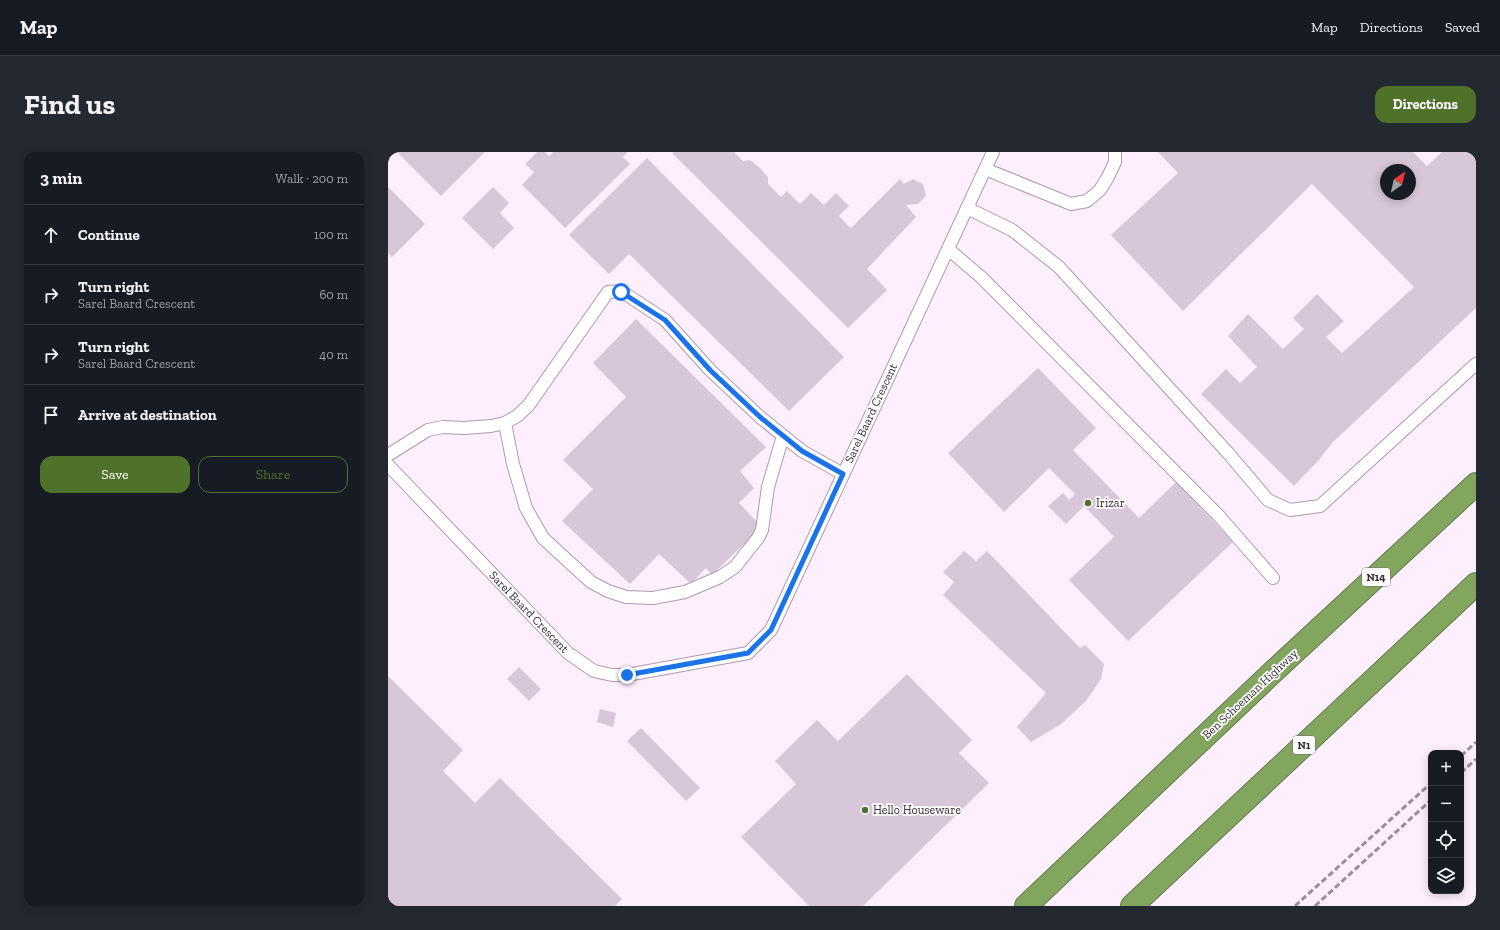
<!DOCTYPE html>
<meta charset="utf-8">
<style>
:root{--surface:#171b24;--page:#242831;--text:#f1f3f6;--muted:#9ea1a6;--line:#363941;--accent:#507129}
body{margin:0;font-family:"Zilla Slab",serif;background:var(--page);color:var(--text)}
.controls{position:absolute;right:12px;bottom:12px;display:grid;overflow:hidden;border-radius:8px;box-shadow:0 2px 10px #0003}
.controls button{width:36px;height:36px;display:grid;place-items:center;padding:0;border:0;border-bottom:1px solid var(--line);background:var(--surface);color:var(--text);font:20px sans-serif}
.compass{position:absolute;left:992px;top:12px;width:36px;height:36px;border-radius:50%;background:var(--surface);box-shadow:0 2px 10px #0003;rotate:34deg}
.stop{position:absolute;width:12px;height:12px;margin:-9px;border:3px solid #1a73e8;border-radius:50%;background:#fff}
.stop.end{background:#1a73e8;border-color:#fff;box-shadow:0 1px 4px #0008}
.list{margin:0;padding:0;list-style:none}
h2{display:flex;justify-content:space-between;align-items:center;height:52px;margin:0;padding:0 16px;font-size:17px}
h2 small{font-size:13px;font-weight:400;color:var(--muted)}
.list li{display:grid;grid-template-columns:26px 1fr auto;gap:12px;align-items:center;box-sizing:border-box;height:60px;padding:0 16px;border-top:1px solid var(--line)}
.list b{display:block;font-size:15px;white-space:nowrap}
.list p{margin:0;font-size:13px;white-space:nowrap;color:var(--muted)}
.list em{font-size:13px;font-style:normal;color:var(--muted)}
.actions{display:flex;gap:8px;padding:12px 16px}
.actions a{flex:1;padding:9px 0;border:1px solid var(--accent);border-radius:12px;text-align:center;font-size:14px;color:var(--accent)}
.actions .main{background:var(--accent);color:#fff}
.icon{flex:none;width:22px;height:22px;fill:none;stroke:currentColor;stroke-width:2;stroke-linecap:round;stroke-linejoin:round}
.map{position:relative;flex:none;width:1088px;height:754px;overflow:hidden;border-radius:12px}
header{display:flex;align-items:center;gap:24px;box-sizing:border-box;height:56px;padding:0 20px;background:var(--surface);border-bottom:1px solid var(--line)}
header strong{font-size:19px}
nav{display:flex;gap:22px;margin-inline-start:auto;font-size:14px}
.intro{display:flex;align-items:center;justify-content:space-between;box-sizing:border-box;height:96px;padding:0 24px}
h1{margin:0;font-size:28px}
.button{padding:10px 18px;border-radius:12px;background:var(--accent);color:#fff;font-size:14px;font-weight:700}
main{display:flex;gap:24px;padding:0 24px}
aside{flex:1;background:var(--surface);border-radius:12px;box-shadow:0 2px 10px #0003}
.map>svg:first-child{display:block}
.building{fill:#d8c6d9;fill-rule:evenodd}
.lines{fill:none;stroke-linecap:round;stroke-linejoin:round}
.service-casing{stroke:#ac9bad;stroke-width:14}
.motorway-casing{stroke:#667b4e;stroke-width:24}
.service{stroke:#fff;stroke-width:12}
.motorway{stroke:#82a65d;stroke-width:22}
.rail{stroke:#998e9a;stroke-width:3;stroke-dasharray:6 3;stroke-linecap:butt}
.route{stroke:#1a73e8;stroke-width:5}
.poi-dot{fill:#507129;stroke:#fff;stroke-width:1.5}
.labels{text-anchor:middle;stroke-width:3.5;stroke-linejoin:round;paint-order:stroke}
.shield{fill:#fff;stroke:#706b70;stroke-width:1}
.shield-label{font-size:11px;font-weight:bold;fill:#332c33}
.street-label{font-size:12px;fill:#332c33;stroke:#fff}
.poi-label{font-size:12px;fill:#332c33;stroke:#fff;text-anchor:start}
</style>
<header>
<strong>Map</strong>
<nav><a>Map</a><a>Directions</a><a>Saved</a></nav>
</header>
<div class="intro"><h1>Find us</h1><a class="button">Directions</a></div>
<main>
<aside>
<h2>3 min<small>Walk · 200 m</small></h2>
<ul class="list">
<li><svg class="icon" aria-label="ahead" viewBox="0 0 24 24"><path d="M12 20V5M6 11l6-6 6 6"/></svg><div><b>Continue</b></div><em>100 m</em></li>
<li><svg class="icon" aria-label="right" viewBox="0 0 24 24"><path d="M7 20v-9h11M14 6l5 5-5 5"/></svg><div><b>Turn right</b><p>Sarel Baard Crescent</p></div><em>60 m</em></li>
<li><svg class="icon" aria-label="right" viewBox="0 0 24 24"><path d="M7 20v-9h11M14 6l5 5-5 5"/></svg><div><b>Turn right</b><p>Sarel Baard Crescent</p></div><em>40 m</em></li>
<li><svg class="icon" aria-label="arrive" viewBox="0 0 24 24"><path d="M6 21V4h12l-3 4 3 4H6"/></svg><div><b>Arrive at destination</b></div></li>
</ul>
<div class="actions"><a class="main">Save</a><a>Share</a></div>
</aside>
<div class="map">
<svg width="1088" height="754" viewBox="0 0 1088 754">
<rect width="100%" height="100%" fill="#feefff"/>
<g class="building">
<path d="M9,0h88l-44,44z"/>
<path d="M149,0h8l4,4 4,-4h75l-5,5 7,7 -65,64 -43,-43 12,-13 -9,-8z"/>
<path d="M286,0h60l9,9 7,-1 10,8 8,9v7l13,13 6,-6 13,13 11,-11 13,12 12,-12 13,13 -10,10 12,12 49,-49 4,5 9,-5 10,5 3,12 -8,8 -12,1 10,12 -49,52 20,21 -39,38 -176,-175z"/>
<path d="M770,0h255l14,14 15,-14h34v156l-144,135 -14,18 -24,25 -93,-92 25,-25 14,14 17,-16 -29,-31 20,-22 35,35 21,-20 -11,-11 24,-24 27,27 -18,16 16,16 72,-66 -102,-103 -129,127 -72,-76 67,-62zM998,18h24v24h-24z"/>
<path d="M259,6l197,199 -55,54 -160,-157 -20,20 -40,-39z"/>
<path d="M0,35l37,37 -33,33 -4,-4z"/>
<path d="M105,35l16,16 -9,10 14,15 -21,21 -31,-31z"/>
<path d="M248,167l130,128 -26,24 14,17 -15,15 23,24 -50,48 -6,-7 -15,16 -32,-30 -29,30 -68,-63 31,-32 -30,-29 63,-63 -33,-34z"/>
<path d="M650,216l58,60 -23,22 66,68 37,-36 57,60 -105,99 -59,-61 45,-43 -30,-31 -18,18 -18,-18 15,-13 6,7 6,-6 -26,-26 -45,44 -56,-59z"/>
<path d="M576,399l12,10 11,-10 93,97 5,-3 19,19 -3,15 -15,22 -25,23 -30,18 -14,-15 29,-34 -103,-98 11,-13 -11,-10z"/>
<path d="M131,515l22,22 -12,12 -22,-22z"/>
<path d="M519,522l65,66 -13,13 30,30 -126,123h-54l-68,-69 55,-53 -21,-23 42,-41 21,21z"/>
<path d="M0,524l75,74 -20,21 32,32 25,-25 122,121 -7,7h-227z"/>
<path d="M212,557l16,4 -3,14 -16,-5z"/>
<path d="M253,576l59,60 -14,13 -59,-60z"/>
</g>
<g class="lines">
<defs>
<g id="service">
<path d="M597,17l86,35 16,-3 13,-11 8,-13 7,-15v-10"/>
<path d="M579,56l45,22 47,37 169,186 40,47 22,10 30,-4 156,-142"/>
<path d="M560,97l33,28 238,239 54,62"/>
<path d="M117,271l8,41 13,44 17,30 48,44 17,9 18,6 27,1 32,-6 35,-15 15,-10 23,-29 4,-8 6,-43 15,-51"/>
<path d="M0,303l40,-25 15,-3 21,1 27,-2 14,-3 12,-7 11,-10 80,-114 13,-1 44,29 45,50 50,47 42,34 41,23"/>
<path d="M0,313l180,188 26,18 18,4h15l121,-22 23,-23 222,-478"/>
</g>
<g id="motorway">
<path d="M638,754l249,-236 201,-186"/>
<path d="M744,754l344,-322"/>
</g>
</defs>
<use href="#service" class="service-casing"/>
<use href="#motorway" class="motorway-casing"/>
<use href="#service" class="service"/>
<use href="#motorway" class="motorway"/>
<g class="rail">
<path d="M1073,604l15,-14"/>
<path d="M1073,621l15,-14"/>
<path d="M907,754l136,-123"/>
<path d="M927,754l116,-106"/>
</g>
</g>
<g class="lines">
<path class="route" d="M233,140l44,28 45,50 50,47 42,34 41,23 -72,156 -23,23 -121,22"/>
</g>
<g class="poi-dot">
<circle cx="700" cy="351" r="4"/>
<circle cx="477" cy="658" r="4"/>
</g>
<g class="labels">
<g class="shield">
<rect x="974" y="416" width="28" height="18" rx="3"/>
<rect x="905" y="584" width="22" height="18" rx="3"/>
</g>
<g class="shield-label">
<text x="988" y="429">N14</text>
<text x="916" y="597">N1</text>
</g>
<g class="street-label">
<text transform="translate(483 261) rotate(-65)" y="4">Sarel Baard Crescent</text>
<text transform="translate(141 460) rotate(46)" y="4">Sarel Baard Crescent</text>
<text transform="translate(862 542) rotate(-43)" y="4">Ben Schoeman Highway</text>
</g>
<g class="poi-label">
<text x="708" y="355">Irizar</text>
<text x="485" y="662">Hello Houseware</text>
</g>
</g>
</svg>
<div class="controls">
<button>+</button>
<button>−</button>
<button><svg class="icon" aria-label="locate" viewBox="0 0 24 24"><circle cx="12" cy="12" r="6"/><path d="M12 2v4M12 18v4M2 12h4M18 12h4"/></svg></button>
<button><svg class="icon" aria-label="layers" viewBox="0 0 24 24"><path d="M12 4l9 5-9 5-9-5zM3 14l9 5 9-5"/></svg></button>
</div>
<svg class="compass" viewBox="-18 -18 36 36"><path d="M0-13l5 13h-10z" fill="#e53935"/><path d="M0 13l5-13h-10z" fill="#9ea1a6"/></svg>
<div class="stop" style="left:233px;top:140px"></div>
<div class="stop end" style="left:239px;top:523px"></div>
</div>
</main>
